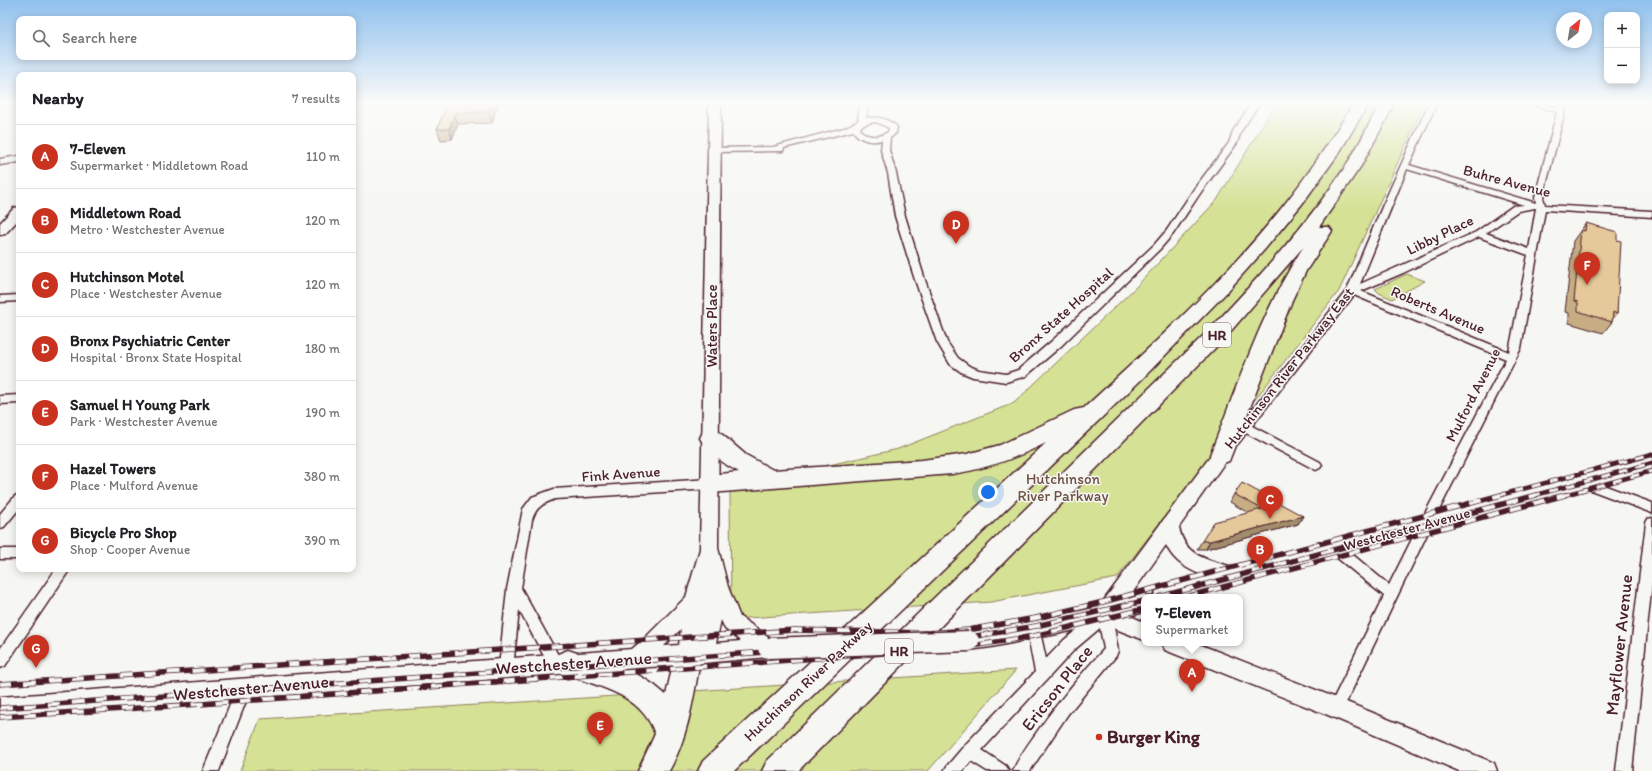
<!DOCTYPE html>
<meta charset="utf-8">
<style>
:root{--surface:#fff;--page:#f2f2f2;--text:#202124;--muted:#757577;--line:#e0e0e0;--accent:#c8321e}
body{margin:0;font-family:Itim,sans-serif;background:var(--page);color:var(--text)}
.controls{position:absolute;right:12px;top:12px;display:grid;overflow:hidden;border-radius:8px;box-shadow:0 2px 10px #0003}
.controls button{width:36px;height:36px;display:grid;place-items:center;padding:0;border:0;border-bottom:1px solid var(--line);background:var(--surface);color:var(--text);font:20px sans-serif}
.compass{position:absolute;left:1556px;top:12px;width:36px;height:36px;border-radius:50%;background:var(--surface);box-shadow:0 2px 10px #0003;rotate:30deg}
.you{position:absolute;left:988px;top:492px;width:14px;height:14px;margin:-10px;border:3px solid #fff;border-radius:50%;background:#1a73e8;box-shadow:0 0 0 6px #1a73e833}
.badge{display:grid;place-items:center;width:26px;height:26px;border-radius:50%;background:var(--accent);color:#fff;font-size:13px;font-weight:700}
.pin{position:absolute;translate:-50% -33px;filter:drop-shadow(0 1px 2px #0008)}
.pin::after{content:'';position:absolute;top:21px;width:14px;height:12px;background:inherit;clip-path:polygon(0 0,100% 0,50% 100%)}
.popup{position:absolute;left:1141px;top:594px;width:102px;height:52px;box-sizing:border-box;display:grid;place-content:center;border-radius:8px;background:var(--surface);filter:drop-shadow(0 1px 3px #0005);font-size:13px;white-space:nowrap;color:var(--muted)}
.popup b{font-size:15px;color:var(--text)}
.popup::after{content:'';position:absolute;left:50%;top:100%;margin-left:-8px;border:8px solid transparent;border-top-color:var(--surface)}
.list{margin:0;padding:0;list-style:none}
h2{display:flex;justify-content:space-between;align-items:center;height:52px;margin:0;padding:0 16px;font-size:17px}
h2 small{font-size:13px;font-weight:400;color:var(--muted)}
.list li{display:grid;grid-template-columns:26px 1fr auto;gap:12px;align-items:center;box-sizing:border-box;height:64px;padding:0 16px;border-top:1px solid var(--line)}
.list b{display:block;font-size:15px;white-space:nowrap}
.list p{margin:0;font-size:13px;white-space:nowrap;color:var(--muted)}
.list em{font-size:13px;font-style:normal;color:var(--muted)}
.icon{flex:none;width:22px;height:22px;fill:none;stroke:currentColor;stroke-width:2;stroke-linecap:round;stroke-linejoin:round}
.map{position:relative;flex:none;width:1652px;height:771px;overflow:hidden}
.search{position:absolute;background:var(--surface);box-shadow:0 2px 10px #0003;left:16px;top:16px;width:340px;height:44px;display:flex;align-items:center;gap:10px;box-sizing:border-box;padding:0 14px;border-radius:8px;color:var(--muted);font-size:15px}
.panel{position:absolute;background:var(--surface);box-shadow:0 2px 10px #0003;left:16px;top:72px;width:340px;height:500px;border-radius:8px}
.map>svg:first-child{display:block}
.green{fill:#d5e194;stroke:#908060}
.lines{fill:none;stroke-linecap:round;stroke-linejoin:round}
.street-casing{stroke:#4a1f2b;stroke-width:3}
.secondary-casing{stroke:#4a1f2b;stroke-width:3}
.highway-casing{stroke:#4a1f2b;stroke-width:3}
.street{fill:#f6f6f2;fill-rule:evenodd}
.secondary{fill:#f6f6f2;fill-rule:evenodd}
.highway{fill:#f6f6f2;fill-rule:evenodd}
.rail-far1-casing{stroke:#4a1f2b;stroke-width:4.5}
.rail-casing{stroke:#4a1f2b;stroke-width:5.5}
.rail-far1{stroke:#f6f6f2;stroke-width:3;stroke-dasharray:9;stroke-linecap:butt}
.rail{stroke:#f6f6f2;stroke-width:4;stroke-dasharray:12;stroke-linecap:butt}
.secondary-bridge-casing{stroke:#4a1f2b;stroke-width:23;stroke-linecap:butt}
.secondary-bridge{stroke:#f6f6f2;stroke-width:20}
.wall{fill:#c6ad84;stroke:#4a1f2b}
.shaded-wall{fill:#a18d6c;stroke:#4a1f2b}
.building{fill:#e6c99a;stroke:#4a1f2b}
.poi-dot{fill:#c8321e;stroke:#f6f6f2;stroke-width:1.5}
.labels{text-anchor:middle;stroke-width:3;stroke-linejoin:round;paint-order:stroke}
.shield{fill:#f6f6f2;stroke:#7e6067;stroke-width:1}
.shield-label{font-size:14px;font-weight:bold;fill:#4a1f2b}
.street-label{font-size:15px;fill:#4a1f2b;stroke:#f6f6f2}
.park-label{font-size:15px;fill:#6d5045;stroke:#f6f6f2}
.near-street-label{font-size:18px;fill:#4a1f2b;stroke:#f6f6f2}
.near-poi-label{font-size:18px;font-weight:bold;fill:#4a1f2b;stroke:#f6f6f2;text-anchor:start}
</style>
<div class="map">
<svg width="1652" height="771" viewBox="0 0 1652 771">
<rect width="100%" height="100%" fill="#f6f6f2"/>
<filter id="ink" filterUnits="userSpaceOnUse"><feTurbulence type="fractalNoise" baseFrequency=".025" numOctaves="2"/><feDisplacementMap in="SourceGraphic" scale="8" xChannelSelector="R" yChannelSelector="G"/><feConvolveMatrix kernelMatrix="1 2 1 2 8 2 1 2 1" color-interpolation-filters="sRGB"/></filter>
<g filter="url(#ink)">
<g class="green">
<path d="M1276,103h149l-86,188 -222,287 -126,24 -260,17 -1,-131 168,-39 116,-46 121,-115 82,-88z"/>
<path d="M1407,274l18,7 -33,18 -13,-6 -4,-4z"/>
<path d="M1016,670l-88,101h-688l20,-52z"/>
</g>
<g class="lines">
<defs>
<g id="street">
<path d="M860,103h8l-2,15c11,-2 23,1 31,9l-1,6 -6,5 -1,12 7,23 9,43 20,64 22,62 11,16 11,8 10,4 27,4 12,-4 35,-30 101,-95 13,-15 27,-41 35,-46 4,-12 19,-28h8l-19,28 -4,12 -36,49 -28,42 -13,15 -99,97 -35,30 -20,6 -33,-5 -12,-5 -11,-8 -13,-22 -22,-62 -20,-64 -7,-43 -7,-23 1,-10c-12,3 -22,0 -29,-9l-69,17 -1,3h-3l-66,1 -4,-2 4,-2 59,-1 71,-19 14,-7zM876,122l13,6 -1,4c-9,6 -20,6 -28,-2l1,-4 8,-3z"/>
<path d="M1429,103h8l-28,62 127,38 -1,-6 22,-85 -30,-9h14l17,5 1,-5h8l-24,94 2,8 107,6v6l-107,-7 -24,138 -90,178 -90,187 -5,2 -5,-2 -2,-5 55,-112 -54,-44 -1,-4 1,-4 5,-1 5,1 49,41 32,-64 85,-162 -152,-64 -102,131 68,36 2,3 -2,3 -4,2 -4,-2 -66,-35c-5,7 -10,17 -19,14l-2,-3 122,-154 35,-83zM1407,169l117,36 -11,1 -37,26 -116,52zM1535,208h1l-7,41 -43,-16 32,-22zM1479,237l49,18 -19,97 -148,-61 42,-18z"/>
<path d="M19,156v6l-19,3v-6z"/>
<path d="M19,295v6l-19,1v-6z"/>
<path d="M19,395v8l-19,1v-8z"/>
<path d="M1584,478l68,25v10l-72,-27 -2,-3 2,-3z"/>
<path d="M710,479l4,2 2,3 -2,3 -4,2 -155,10c-13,5 -19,8 -23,21l-11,68 42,76 -2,5 -5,2 -5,-2 -32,-59 -6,58 -2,5 -5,2 -5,-2 -2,-5 8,-79 16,-80 9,-12 22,-8z"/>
<path d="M19,495v14l-15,18 -4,1v-14l15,-18z"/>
<path d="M1652,518v64l-20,189h-16l30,-248 2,-4z"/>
<rect x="0" y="549" width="19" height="10"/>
<path d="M56,569h14l-65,97 -5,2v-19z"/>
<path d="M1105,609l5,2 2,4 6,36 -2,5 -48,58 -38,57h-17c6,-15 17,-29 26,-42 20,-28 42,-55 65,-80l-4,-21 -26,22 -92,100 24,16 3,5h-22l-16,-10 -8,10h-19l3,-5 17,-20 71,-74 -8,-41 2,-4 5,-2 5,2 7,32 18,-19 36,-29z"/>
<path d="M244,681l5,2 2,5 -32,83h-16l36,-88z"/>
</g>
<g id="secondary">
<path d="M709,103h12l-3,445 10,39 12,30 35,24 3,7 -3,7 -7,2 -65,6 -703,54v-20l632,-48 13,-11 41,-41 14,-48zM721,620l4,9 16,12 -25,2zM681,629l-2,16 -15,1z"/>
<path d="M19,207v12l-14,15 -5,1v-12l14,-15z"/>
<path d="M1221,448l6,2 3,5 -51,72c5,30 30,33 54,40l419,-110v14l-417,112 -44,14h-38l3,-6 49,-15c-17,-6 -31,-14 -39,-31l-38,54 16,-5 7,3h-7v15l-14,4 14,6v18l-41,-16 -46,10 -66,13 -22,3 -7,-2 -3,-7 3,-7 7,-2 66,-11 64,-14 116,-157z"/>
<path d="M1162,643h34l148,58 150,62 3,8h-38l-131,-56 -163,-65z"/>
</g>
<g id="highway">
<path d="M1354,103h15l-30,50 -37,51 -37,45 -39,44 -82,84 -410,394h-36l5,-10 343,-318c-30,15 -60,26 -94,31l-242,19 -8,-2 -4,-7 4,-7 8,-2 29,-3c-14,-7 -32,-20 -39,-34l3,-6 8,-2 8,2 27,23 27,15 149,-10 45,-6 33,-9 74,-35 10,-2c72,-66 147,-134 207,-212 23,-30 43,-61 63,-93z"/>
<path d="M1380,103h15l-34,63 -42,61h10l3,4 -26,40 -13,27 -64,163 -8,3 -8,-3 -3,-6c28,-70 52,-146 94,-209l-80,93 -426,432h-36l5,-10 443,-432c48,-51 96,-103 135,-162 13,-20 24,-42 35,-64z"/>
<path d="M688,643l10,3 3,9c-7,39 -12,81 -32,116h-31l17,-37c-14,-42 -60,-48 -97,-62l-4,-9 4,-9 10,-4 47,16 25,10 14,9 12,10 9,-40 3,-9z"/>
</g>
</defs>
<use href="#street" class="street-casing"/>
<use href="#secondary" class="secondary-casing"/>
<use href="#highway" class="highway-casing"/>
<use href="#street" class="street"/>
<use href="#secondary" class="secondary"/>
<use href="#highway" class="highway"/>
<defs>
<g id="rail-far1">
<path d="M1497,496l155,-42"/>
<path d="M1532,496l120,-33"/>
<path d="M1561,496l91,-25"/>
</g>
<g id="rail">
<path d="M1159,597l377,-102"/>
<path d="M1186,597l379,-102"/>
<path d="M0,684l795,-54 133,3 40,-3 68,-12 67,-16 398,-107"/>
<path d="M0,708l970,-71 66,-11 108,-25"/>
<path d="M0,717l201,-13 765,-57 68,-11 110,-27"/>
</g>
</defs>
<use href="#rail-far1" class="rail-far1-casing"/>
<use href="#rail" class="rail-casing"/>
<use href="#rail-far1" class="rail-far1"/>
<use href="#rail" class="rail"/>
<defs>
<path id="secondary-bridge" d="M768,648l201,-7"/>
</defs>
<use href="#secondary-bridge" class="secondary-bridge-casing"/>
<use href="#secondary-bridge" class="secondary-bridge"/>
</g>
<g class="wall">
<path d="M448,103h50l-6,20 -34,1 -6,15 -11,1 -4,-11z"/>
<path d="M1586,223l31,17v74l-5,6v2l-9,11 -34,-10v-10l-4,-1 8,-71z"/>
<path d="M1234,494l69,22 -5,8 -92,25h-9l5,-8 46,-28 -18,-11z"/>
</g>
<g class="shaded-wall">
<path d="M492,103h6l-6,20 -4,-11z"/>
<path d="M455,113l3,11 -6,15 -3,-10z"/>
<path d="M1303,516l-5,8 -92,25 4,-8z"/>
</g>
<g class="building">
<path d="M448,103h44l-4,9 -33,1 -6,16h-12z"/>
<path d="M1586,223l31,9v8l4,1 -4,73 -4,-2 -1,10 -34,-11v-9l-4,-1 7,-71 4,1z"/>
<path d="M1242,483l61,33 -93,25h-8l12,-19 48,-13 -28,-15z"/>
</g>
</g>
<linearGradient id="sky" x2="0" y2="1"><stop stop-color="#90c1ee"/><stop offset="0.49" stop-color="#fbfbf9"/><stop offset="1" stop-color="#fbfbf9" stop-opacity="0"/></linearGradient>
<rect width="1652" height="211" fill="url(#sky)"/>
<circle class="poi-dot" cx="1099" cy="737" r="4"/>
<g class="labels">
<g class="shield">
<rect x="1203" y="323" width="28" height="24" rx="3"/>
<rect x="885" y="639" width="28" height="24" rx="3"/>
</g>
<g class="shield-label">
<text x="1217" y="340">HR</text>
<text x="899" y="656">HR</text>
</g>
<g class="street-label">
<text transform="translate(1507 181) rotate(15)" y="5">Buhre Avenue</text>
<text transform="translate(1440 235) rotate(-26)" y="5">Libby Place</text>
<text transform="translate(1438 310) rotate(23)" y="5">Roberts Avenue</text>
<text transform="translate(1061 315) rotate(-42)" y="5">Bronx State Hospital</text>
<text transform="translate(712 326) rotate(-90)" y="5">Waters Place</text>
<text transform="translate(1289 368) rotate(-52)" y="5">Hutchinson River Parkway East</text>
<text transform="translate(1473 395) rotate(-63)" y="5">Mulford Avenue</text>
<text transform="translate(621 474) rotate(-4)" y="5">Fink Avenue</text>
<text transform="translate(1407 529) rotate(-15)" y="5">Westchester Avenue</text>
<text transform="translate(808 681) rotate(-43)" y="5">Hutchinson River Parkway</text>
</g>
<g class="park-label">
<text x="1063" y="484">Hutchinson<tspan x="1063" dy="17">River Parkway</tspan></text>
</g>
<g class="near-street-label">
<text transform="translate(1619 645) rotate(-84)" y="6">Mayflower Avenue</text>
<text transform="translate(574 663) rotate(-4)" y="6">Westchester Avenue</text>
<text transform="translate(251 688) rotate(-5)" y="6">Westchester Avenue</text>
<text transform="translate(1057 688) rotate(-52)" y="6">Ericson Place</text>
</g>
<g class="near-poi-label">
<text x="1107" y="743">Burger King</text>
</g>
</g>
</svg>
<div class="controls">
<button>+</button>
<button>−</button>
</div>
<svg class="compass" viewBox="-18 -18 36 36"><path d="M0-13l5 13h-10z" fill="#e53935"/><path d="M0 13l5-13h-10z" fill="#757577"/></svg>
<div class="you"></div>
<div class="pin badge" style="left:1192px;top:692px">A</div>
<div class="popup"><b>7-Eleven</b>Supermarket</div>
<div class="pin badge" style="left:1260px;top:569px">B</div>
<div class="pin badge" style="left:1270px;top:519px">C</div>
<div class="pin badge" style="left:956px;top:244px">D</div>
<div class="pin badge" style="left:600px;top:745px">E</div>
<div class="pin badge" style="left:1587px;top:285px">F</div>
<div class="pin badge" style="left:36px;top:668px">G</div>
<div class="search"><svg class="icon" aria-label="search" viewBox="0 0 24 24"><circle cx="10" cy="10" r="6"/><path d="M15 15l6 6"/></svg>Search here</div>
<section class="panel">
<h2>Nearby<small>7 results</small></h2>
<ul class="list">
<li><span class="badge">A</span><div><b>7-Eleven</b><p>Supermarket · Middletown Road</p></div><em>110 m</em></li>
<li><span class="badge">B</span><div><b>Middletown Road</b><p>Metro · Westchester Avenue</p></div><em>120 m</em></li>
<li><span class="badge">C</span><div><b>Hutchinson Motel</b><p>Place · Westchester Avenue</p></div><em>120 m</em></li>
<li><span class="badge">D</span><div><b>Bronx Psychiatric Center</b><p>Hospital · Bronx State Hospital</p></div><em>180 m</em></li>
<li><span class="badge">E</span><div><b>Samuel H Young Park</b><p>Park · Westchester Avenue</p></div><em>190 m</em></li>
<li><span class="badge">F</span><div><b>Hazel Towers</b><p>Place · Mulford Avenue</p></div><em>380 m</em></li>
<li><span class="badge">G</span><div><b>Bicycle Pro Shop</b><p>Shop · Cooper Avenue</p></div><em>390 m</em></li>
</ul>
</section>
</div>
